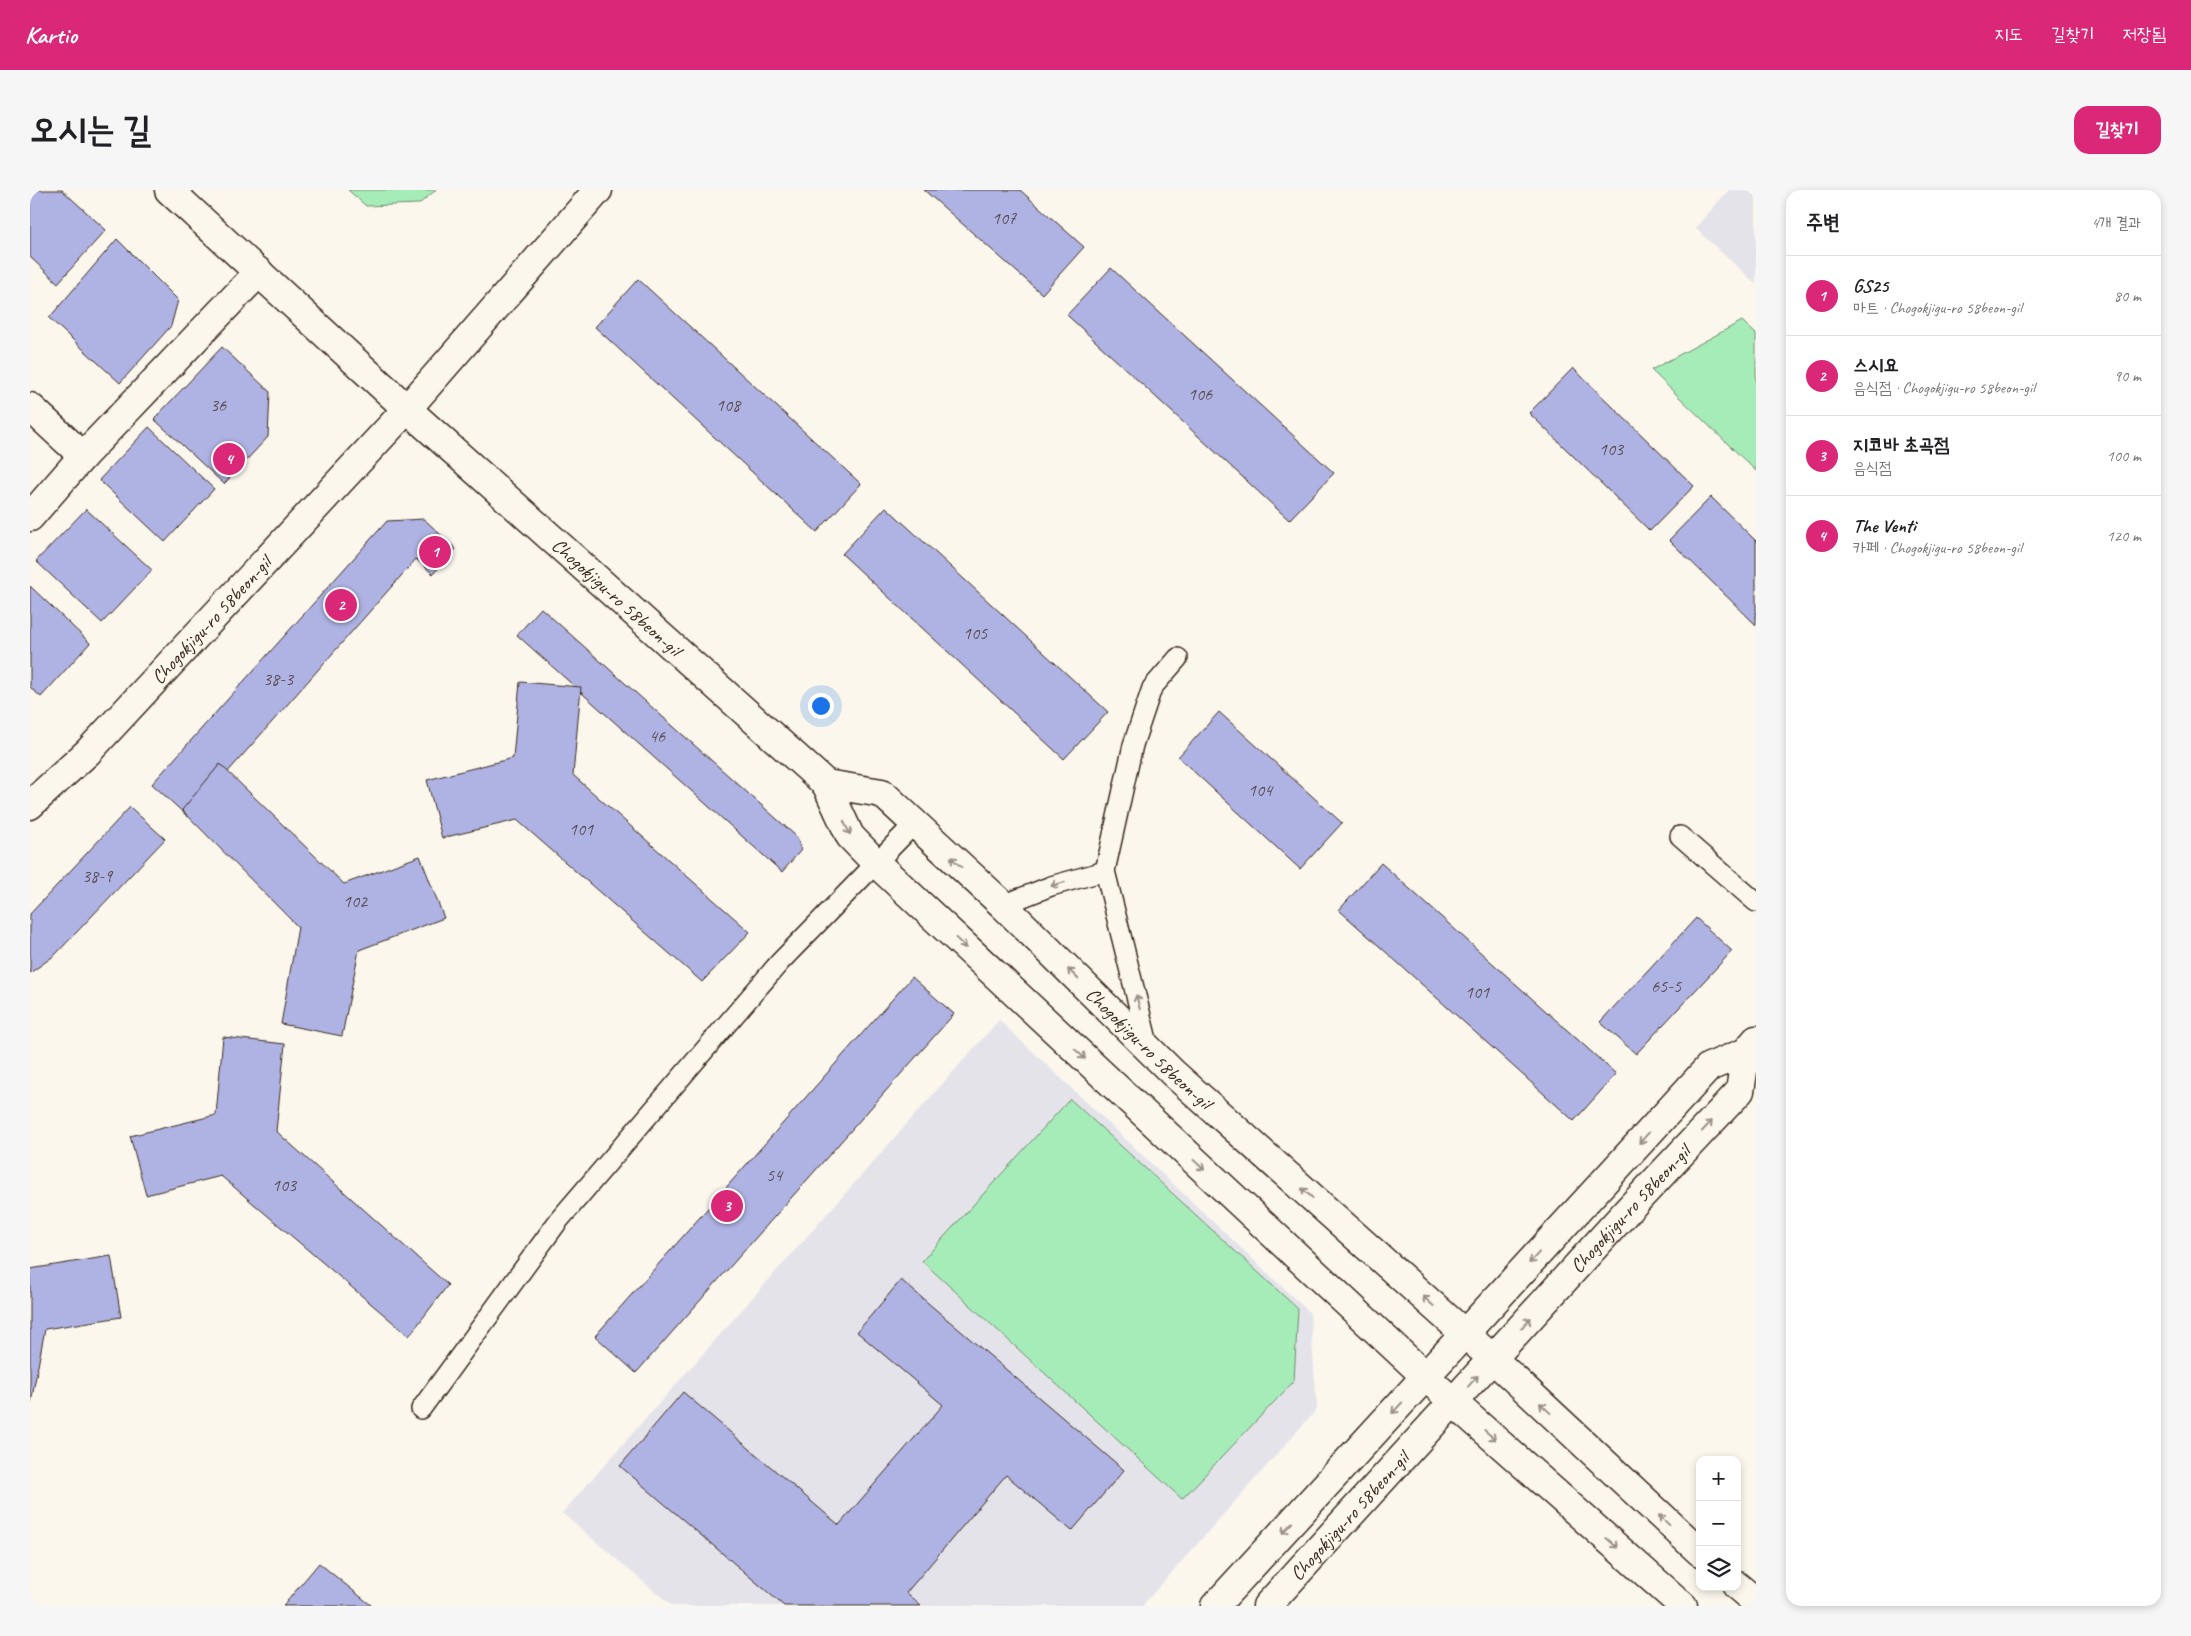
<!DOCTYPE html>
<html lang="ko">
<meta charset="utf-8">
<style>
:root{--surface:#fff;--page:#f6f6f6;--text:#202124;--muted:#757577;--line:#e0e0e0;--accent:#db2777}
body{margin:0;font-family:Caveat,"Poor Story",sans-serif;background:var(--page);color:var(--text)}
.controls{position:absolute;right:15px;bottom:15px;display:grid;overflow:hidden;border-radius:10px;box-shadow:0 2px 8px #0003}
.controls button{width:45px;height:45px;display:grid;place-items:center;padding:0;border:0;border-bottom:1px solid var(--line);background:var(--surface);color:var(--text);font:25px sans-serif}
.you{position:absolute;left:790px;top:515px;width:18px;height:18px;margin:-12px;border:4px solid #fff;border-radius:50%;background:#1a73e8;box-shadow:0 0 0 8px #1a73e833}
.badge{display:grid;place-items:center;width:32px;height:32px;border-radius:50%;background:var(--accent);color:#fff;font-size:16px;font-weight:700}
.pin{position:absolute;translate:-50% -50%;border:2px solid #fff;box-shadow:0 1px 5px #0006}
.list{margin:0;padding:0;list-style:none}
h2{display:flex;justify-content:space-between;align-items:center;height:65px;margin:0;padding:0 20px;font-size:21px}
h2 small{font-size:16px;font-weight:400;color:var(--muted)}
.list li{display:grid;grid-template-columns:32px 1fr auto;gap:15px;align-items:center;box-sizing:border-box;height:80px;padding:0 20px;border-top:1px solid var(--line)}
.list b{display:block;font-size:19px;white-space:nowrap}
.list p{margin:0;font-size:16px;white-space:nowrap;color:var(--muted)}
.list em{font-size:16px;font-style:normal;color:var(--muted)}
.icon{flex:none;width:28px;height:28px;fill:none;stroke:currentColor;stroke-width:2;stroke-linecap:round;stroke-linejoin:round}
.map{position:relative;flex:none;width:1726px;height:1416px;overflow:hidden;border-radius:15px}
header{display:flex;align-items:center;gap:30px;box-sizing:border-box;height:70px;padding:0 25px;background:var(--accent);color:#fff}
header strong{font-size:24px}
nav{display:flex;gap:28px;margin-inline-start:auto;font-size:18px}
.intro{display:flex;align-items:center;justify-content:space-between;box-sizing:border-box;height:120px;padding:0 30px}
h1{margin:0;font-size:35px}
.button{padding:12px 22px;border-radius:15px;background:var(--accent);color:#fff;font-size:18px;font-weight:700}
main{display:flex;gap:30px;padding:0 30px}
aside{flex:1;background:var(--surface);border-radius:15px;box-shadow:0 2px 8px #0003}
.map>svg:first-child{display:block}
.built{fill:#e4e3ea}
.green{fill:#a5ecb9;stroke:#708b6c}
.building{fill:#afb3e4;stroke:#3b2a1e}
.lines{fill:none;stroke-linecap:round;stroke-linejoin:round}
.lane-casing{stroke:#3b2a1e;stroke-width:22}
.street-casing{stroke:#3b2a1e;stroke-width:31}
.secondary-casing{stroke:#3b2a1e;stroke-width:31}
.lane{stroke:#fbf7ec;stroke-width:19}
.street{stroke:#fbf7ec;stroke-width:28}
.secondary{stroke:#fbf7ec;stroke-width:28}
.oneway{stroke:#9b9085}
.labels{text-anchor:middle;stroke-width:4;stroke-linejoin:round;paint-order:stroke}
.number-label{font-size:18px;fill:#584c50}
.street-label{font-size:20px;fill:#3b2a1e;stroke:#fbf7ec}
</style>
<header>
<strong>Kartio</strong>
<nav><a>지도</a><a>길찾기</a><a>저장됨</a></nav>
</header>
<div class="intro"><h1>오시는 길</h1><a class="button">길찾기</a></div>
<main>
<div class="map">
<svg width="1726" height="1416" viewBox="0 0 1726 1416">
<rect width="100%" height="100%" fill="#fbf7ec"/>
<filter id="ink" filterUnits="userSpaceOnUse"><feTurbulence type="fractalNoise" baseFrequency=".02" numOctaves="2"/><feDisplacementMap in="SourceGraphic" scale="10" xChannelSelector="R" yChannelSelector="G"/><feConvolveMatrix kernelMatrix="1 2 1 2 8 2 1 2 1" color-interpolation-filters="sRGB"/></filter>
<g filter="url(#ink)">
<g class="built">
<path d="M1699,0h27v94l-61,-56z"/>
<path d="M969,830l311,293 7,96 -175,197h-470l-110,-93z"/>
</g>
<g class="green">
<path d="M318,0h88l-17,14 -53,2z"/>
<path d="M1712,131l14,13v137l-105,-101z"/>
<path d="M1040,909l228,210 -4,72 -112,118 -260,-238z"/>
</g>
<g class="building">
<path d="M0,0h32l44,40 -48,53 -28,-26z"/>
<path d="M894,0h96l64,57 -42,47z"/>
<path d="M87,49l61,61 -7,26 -51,57 -71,-65z"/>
<path d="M1081,78l223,205 -45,47 -222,-205z"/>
<path d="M608,89l223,205 -44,48 -222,-205z"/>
<path d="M192,157l48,45 -2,45 -44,47 -70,-65z"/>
<path d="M1543,178l121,118 -44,45 -121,-118z"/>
<path d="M119,237l65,62 -49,53 -66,-62z"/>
<path d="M1681,307l45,44v84l-87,-85z"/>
<path d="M856,317l222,205 -44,47 -222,-205z"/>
<path d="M56,319l66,61 -50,53 -66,-62z"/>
<path d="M394,329l32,30 -23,25 -17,-15 -228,258 -36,-33 235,-263z"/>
<path d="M0,396l60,57 -49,54 -11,-10z"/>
<path d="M511,418l256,229 4,13 -19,22 -265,-237z"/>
<path d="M490,492l61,5 -8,88 177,157 -48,50 -185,-162 -75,18 -15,-58 86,-22z"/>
<path d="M1189,522l123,111 -42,46 -122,-112z"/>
<path d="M190,574l124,120 76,-28 24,62 -85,32 -17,86 -61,-12 17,-97 -116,-117z"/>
<path d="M100,617l35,32 -110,116 -25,18v-59z"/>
<path d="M1351,673l235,211 -42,47 -235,-211z"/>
<path d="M1666,728l36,33 -96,103 -36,-32z"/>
<path d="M882,787l42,37 -318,359 -41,-37z"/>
<path d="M193,847l62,7 -9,87 172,154 -39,51 -188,-160 -75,19 -16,-59 86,-21z"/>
<path d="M81,1066l10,61 -76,12 -15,79v-139z"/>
<path d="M871,1090l223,190 -52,61 -66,-56 -100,118 15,13h-137l-164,-140 63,-74 156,133 104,-120 -86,-73z"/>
<path d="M289,1373l53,43h-89z"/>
</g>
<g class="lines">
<defs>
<g id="lane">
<path d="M1650,646l76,66"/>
<path d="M973,715l48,-19 54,-15"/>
<path d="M1119,858l-44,-177 28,-126 19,-57 26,-30"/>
<path d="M391,1219l138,-189 221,-258 135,-139"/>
</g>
<g id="street">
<path d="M0,217l53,49"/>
<path d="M0,327l53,-61 176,-184"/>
</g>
<g id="secondary">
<path id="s1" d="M139,0l238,219 419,375 24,52 27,28 577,539 229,203"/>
<path id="s2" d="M796,594l56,9 121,112 170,168 320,286 207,193"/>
<path id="s3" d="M0,615l58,-53 319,-343 191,-219"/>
<path d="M1707,1396l19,16"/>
<path d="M1185,1416l494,-539 37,-15 10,-12"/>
<path id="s4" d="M1237,1416l361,-396 112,-119 6,-39"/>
</g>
</defs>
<use href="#lane" class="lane-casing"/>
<use href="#street" class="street-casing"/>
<use href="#secondary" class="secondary-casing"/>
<use href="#lane" class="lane"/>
<use href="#street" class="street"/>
<use href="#secondary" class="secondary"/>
</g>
<defs><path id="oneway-shaft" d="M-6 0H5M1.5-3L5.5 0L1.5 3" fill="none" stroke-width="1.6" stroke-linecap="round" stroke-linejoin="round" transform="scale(1.25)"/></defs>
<g class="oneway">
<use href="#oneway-shaft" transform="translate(817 638) rotate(64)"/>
<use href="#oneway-shaft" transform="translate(926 672) rotate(-137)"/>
<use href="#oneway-shaft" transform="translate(1028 694) rotate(164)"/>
<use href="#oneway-shaft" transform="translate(931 753) rotate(43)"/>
<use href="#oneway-shaft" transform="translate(1043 784) rotate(-135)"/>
<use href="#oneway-shaft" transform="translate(1108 812) rotate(-104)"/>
<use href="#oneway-shaft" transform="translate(1050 864) rotate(43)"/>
<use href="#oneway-shaft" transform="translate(1677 936) rotate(-47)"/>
<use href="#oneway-shaft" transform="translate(1614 948) rotate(132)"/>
<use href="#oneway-shaft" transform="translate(1169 975) rotate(43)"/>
<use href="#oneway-shaft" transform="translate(1277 1003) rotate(-138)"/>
<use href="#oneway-shaft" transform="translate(1504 1068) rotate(132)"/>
<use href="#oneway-shaft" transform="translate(1398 1111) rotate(-138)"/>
<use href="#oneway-shaft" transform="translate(1496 1133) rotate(-48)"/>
<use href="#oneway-shaft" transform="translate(1443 1191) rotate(-48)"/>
<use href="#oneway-shaft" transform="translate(1367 1218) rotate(133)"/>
<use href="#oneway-shaft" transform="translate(1515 1218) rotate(-137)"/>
<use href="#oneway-shaft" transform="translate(1460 1245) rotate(41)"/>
<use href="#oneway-shaft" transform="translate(1634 1330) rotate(-137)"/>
<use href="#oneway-shaft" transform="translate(1257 1338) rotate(133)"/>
<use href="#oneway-shaft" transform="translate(1582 1353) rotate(41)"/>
</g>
</g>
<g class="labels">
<g class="number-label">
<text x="974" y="34">107</text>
<text x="1170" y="210">106</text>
<text x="188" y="221">36</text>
<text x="698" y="221">108</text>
<text x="1581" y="265">103</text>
<text x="945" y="449">105</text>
<text x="248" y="495">38-3</text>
<text x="627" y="552">46</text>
<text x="1230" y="606">104</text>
<text x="551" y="645">101</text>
<text x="67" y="692">38-9</text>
<text x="325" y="717">102</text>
<text x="1636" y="802">65-5</text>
<text x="1447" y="808">101</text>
<text x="744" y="991">54</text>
<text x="254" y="1001">103</text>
</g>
<g class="street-label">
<text dy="7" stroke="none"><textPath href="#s1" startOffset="605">Chogokjigu-ro 58beon-gil</textPath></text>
<text dy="7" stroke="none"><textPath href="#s3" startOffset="259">Chogokjigu-ro 58beon-gil</textPath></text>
<text dy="7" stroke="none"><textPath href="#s2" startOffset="426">Chogokjigu-ro 58beon-gil</textPath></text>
<text dy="7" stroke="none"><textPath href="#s4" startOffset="538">Chogokjigu-ro 58beon-gil</textPath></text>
<text dy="7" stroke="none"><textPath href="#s4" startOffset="122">Chogokjigu-ro 58beon-gil</textPath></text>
</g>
</g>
</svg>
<div class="controls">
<button>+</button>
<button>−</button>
<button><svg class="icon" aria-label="layers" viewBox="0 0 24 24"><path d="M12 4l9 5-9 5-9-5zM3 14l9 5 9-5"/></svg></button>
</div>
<div class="you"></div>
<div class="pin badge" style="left:405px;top:362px">1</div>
<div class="pin badge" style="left:311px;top:415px">2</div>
<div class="pin badge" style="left:697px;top:1016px">3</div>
<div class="pin badge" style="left:199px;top:269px">4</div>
</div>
<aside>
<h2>주변<small>4개 결과</small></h2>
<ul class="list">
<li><span class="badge">1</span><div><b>GS25</b><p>마트 · Chogokjigu-ro 58beon-gil</p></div><em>80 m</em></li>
<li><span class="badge">2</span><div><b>스시요</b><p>음식점 · Chogokjigu-ro 58beon-gil</p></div><em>90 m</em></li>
<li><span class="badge">3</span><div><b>지코바 초곡점</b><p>음식점</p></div><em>100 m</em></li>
<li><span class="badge">4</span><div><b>The Venti</b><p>카페 · Chogokjigu-ro 58beon-gil</p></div><em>120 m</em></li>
</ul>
</aside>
</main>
